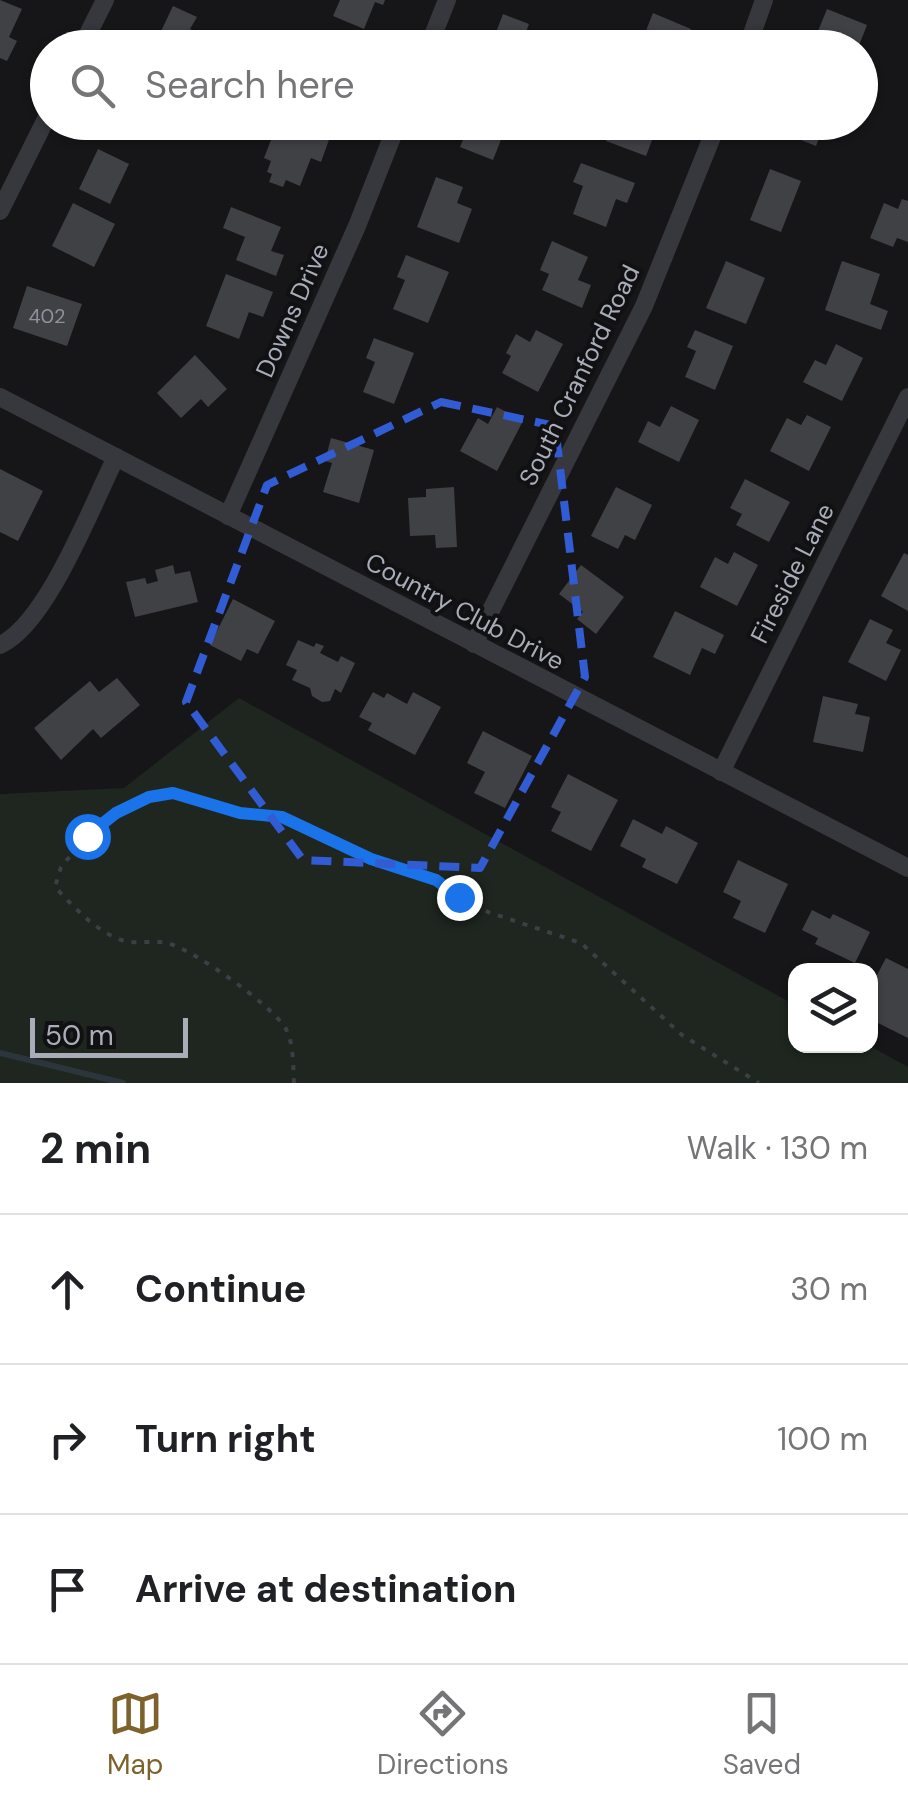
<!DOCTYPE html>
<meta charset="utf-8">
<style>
:root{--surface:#fff;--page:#f2f2f2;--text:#202124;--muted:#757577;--line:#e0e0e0;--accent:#7e622b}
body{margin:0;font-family:"DM Sans",sans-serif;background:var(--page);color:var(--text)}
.controls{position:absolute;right:30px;bottom:30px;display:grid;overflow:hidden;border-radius:20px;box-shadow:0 2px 8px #0004}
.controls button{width:90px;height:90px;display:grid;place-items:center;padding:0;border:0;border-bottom:2px solid var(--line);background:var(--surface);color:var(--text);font:50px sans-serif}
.scale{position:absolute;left:30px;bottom:25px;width:158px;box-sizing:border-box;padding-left:10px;border:5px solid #a8adb8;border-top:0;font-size:28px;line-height:35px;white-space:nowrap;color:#a8adb8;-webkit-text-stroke:8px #111113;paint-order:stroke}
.stop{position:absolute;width:30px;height:30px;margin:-22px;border:8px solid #1a73e8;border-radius:50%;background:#fff}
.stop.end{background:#1a73e8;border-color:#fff;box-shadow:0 2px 10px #0008}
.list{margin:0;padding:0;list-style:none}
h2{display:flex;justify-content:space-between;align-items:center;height:130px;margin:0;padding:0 40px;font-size:42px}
h2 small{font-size:32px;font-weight:400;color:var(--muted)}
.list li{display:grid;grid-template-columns:65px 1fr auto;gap:30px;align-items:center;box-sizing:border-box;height:150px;padding:0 40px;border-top:2px solid var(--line)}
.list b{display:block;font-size:38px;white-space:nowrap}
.list em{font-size:32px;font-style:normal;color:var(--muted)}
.icon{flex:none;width:55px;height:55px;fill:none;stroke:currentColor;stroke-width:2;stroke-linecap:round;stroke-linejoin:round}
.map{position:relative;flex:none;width:908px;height:1083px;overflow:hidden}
.search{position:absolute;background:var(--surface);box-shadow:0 2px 8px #0004;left:30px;right:30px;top:30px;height:110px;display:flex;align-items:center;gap:25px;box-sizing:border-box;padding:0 35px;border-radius:55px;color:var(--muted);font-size:38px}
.sheet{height:580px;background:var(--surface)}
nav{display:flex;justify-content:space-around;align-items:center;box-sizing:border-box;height:140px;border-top:2px solid var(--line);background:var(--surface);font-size:28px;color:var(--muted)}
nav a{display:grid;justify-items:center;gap:5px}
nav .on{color:var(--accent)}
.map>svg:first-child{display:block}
.green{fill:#1e261f}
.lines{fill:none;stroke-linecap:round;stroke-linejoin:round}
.stream{stroke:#2c353c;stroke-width:6}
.building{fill:#404145}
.path{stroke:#3d3f44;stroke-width:4;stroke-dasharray:5 8;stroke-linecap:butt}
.minor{stroke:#37383d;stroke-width:18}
.route{stroke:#1a73e8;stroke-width:12}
.marked{fill:none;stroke:#325cd3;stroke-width:8;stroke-dasharray:20 12;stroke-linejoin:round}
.labels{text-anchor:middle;stroke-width:8;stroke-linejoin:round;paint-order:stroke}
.number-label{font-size:20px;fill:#8e929b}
.street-label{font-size:25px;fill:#a8adb8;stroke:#111113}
</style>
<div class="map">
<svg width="908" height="1083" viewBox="0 0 908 1083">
<rect width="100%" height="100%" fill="#161618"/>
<path class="green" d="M239,698l556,307 1,41h74l38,21v16h-908v-289l124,-6z"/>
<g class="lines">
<path class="stream" d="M0,1053l123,30"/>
</g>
<g class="building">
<path d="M0,0l22,9 -13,28 8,4 -10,20 -7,-3z"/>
<path d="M340,0h45l-2,5 -8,-3 -11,27 -31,-13z"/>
<path d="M173,6l24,11 -7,12 17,8 -5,11h-49z"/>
<path d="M827,9l40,16 -9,23h-36l5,-14 -9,-3z"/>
<path d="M653,13l38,16 -7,19h-45z"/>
<path d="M503,14l26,10 -6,16 17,8h-50z"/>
<path d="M113,122h38l-7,15z"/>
<path d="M278,122h12l40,15 -9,25 -10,-4 -11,28 -14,-6 -3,7 -14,-5 3,-8 -5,-2 4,-11 -7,-3z"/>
<path d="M470,122h38l-15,38 -33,-13z"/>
<path d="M613,122h46l-13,34 -40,-15z"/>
<path d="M779,122h56l-5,11 -8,-3 -6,16 -40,-16z"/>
<path d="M98,149l31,15 -19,40 -31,-15z"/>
<path d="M581,163l54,20 -8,20 -11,-4 -10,28 -33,-13 10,-28 -10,-4z"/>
<path d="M770,169l31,12 -20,51 -31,-12z"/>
<path d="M436,177l27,10 -6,16 15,6 -13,34 -42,-16z"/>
<path d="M902,199l6,2v41l-11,-4 -4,9 -23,-9 14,-35 14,6z"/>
<path d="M73,203l42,21 -21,43 -42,-21z"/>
<path d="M231,207l50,20 -10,24 13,4 -8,21 -40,-16 9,-23 -22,-9z"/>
<path d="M552,241l36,16 -10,23 13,5 -9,23 -40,-18 7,-16 -9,-4z"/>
<path d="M406,255l43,17 -21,51 -35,-14 12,-29 -8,-3z"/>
<path d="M726,261l39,17 -19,46 -40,-16z"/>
<path d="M842,261l38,13 -10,30 18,7 -7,19 -56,-20z"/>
<path d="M226,274l47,18 -10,25 -14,-5 -10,27 -33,-13z"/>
<path d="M27,286l55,18 -15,42 -54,-18z"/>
<path d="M536,330l27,14 -25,48 -36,-19 9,-17 -5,-3 10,-19 14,8z"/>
<path d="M695,330l38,16 -18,44 -30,-13 11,-26 -9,-4z"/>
<path d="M374,338l40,15 -20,51 -31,-12 12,-30 -9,-4z"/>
<path d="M836,344l27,14 -21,43 -39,-19 12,-22 11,5z"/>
<path d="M195,355l32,34 -19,18 -7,-8 -20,19 -24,-25z"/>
<path d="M671,406l28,14 -20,42 -41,-20 10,-21 12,6z"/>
<path d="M497,407l26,14 -26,50 -37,-20 18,-33 10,6z"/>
<path d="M807,415l24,12 -22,44 -39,-20 17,-33 14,7z"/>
<path d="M331,438l43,12 -15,53 -36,-11 9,-29 -7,-2z"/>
<path d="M0,469l43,22 -25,50 -18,-9z"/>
<path d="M745,479l45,23 -21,40 -33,-17 6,-11 -12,-6z"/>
<path d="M454,487l3,60 -21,1 -1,-13 -25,1 -2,-38 18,-1v-8z"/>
<path d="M616,487l36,18 -17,35 -10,-5 -7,14 -27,-13z"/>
<path d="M734,552l24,13 -21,41 -37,-19 15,-30 13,7z"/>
<path d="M904,553l4,2v56l-27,-15z"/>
<path d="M173,565l2,9 15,-3 8,31 -63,15 -9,-35 19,-4 2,6 11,-3 -3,-11z"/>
<path d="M581,565l43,32 -28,37 -19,-15 6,-7 -24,-18z"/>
<path d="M233,599l42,22 -17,33 -11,-5 -6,12 -31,-16z"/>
<path d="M675,611l49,24 -9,19 -13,-6 -12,27 -37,-18z"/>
<path d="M870,619l23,11 -7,13 15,7 -15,31 -38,-19z"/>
<path d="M298,640l16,7 2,-4 8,3 -4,7 18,9 3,-6 14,7 -14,30 -6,-4 -5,12 -8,1 -10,-6 -2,-8 -18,-8 5,-10 -11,-5z"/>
<path d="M117,678l23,27 -39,33 -8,-9 -32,31 -27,-32 56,-47 9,11z"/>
<path d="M373,692l11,6 3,-5 20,11 6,-12 28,15 -26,48 -47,-25 4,-7 -13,-6z"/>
<path d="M823,696l35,8 -3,10 15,3 -7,35 -50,-10z"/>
<path d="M483,731l49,25 -27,52 -31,-15 11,-21 -18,-9z"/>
<path d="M568,774l50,26 -27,51 -40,-20 10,-19 -10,-5z"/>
<path d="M633,819l29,15 4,-8 32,17 -21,41 -35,-17 4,-8 -26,-13z"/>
<path d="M738,860l50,24 -23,49 -32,-15 8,-17 -18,-9z"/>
<path d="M812,910l18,9 3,-5 37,18 -15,31 -40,-19 3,-6 -16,-8z"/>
<path d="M886,958l22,11v69l-38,-19v-31z"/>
</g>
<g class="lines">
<path class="path" d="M294,1083c-1,-17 0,-38 -8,-54 -13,-23 -93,-80 -119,-86 -19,-4 -34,4 -53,-6 -23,-11 -41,-31 -59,-50l6,-20 26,-31 28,-23 34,-16 24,-4 68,20 41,4 89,42 65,21 23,17 29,15 93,31 101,92 77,48"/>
<g class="minor">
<path d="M81,48l24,-48"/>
<path d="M428,48l19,-48"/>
<path d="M747,48l17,-48"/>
<path d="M0,211l48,-96"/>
<path d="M0,397l908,471"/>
<path d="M228,516l129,-290 41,-104"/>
<path d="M474,644l170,-338 74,-184"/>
<path d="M0,645c47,-21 92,-140 116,-188"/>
<path d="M721,772l187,-375"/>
</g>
</g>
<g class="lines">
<path class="route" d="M87,836l29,-23 33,-16 24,-4 67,20 42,4 89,42 65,21 23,17"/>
</g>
<path class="marked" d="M441,402l114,24 30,251 -105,191 -177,-8 -117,-158 81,-217z"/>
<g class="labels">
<g class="number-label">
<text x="47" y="323">402</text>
</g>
<g class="street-label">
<text transform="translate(292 310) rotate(-66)" y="9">Downs Drive</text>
<text transform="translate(579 375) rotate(-64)" y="9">South Cranford Road</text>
<text transform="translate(792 573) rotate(-63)" y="9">Fireside Lane</text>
<text transform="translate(465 611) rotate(28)" y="9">Country Club Drive</text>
</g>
</g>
</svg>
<div class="controls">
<button><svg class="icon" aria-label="layers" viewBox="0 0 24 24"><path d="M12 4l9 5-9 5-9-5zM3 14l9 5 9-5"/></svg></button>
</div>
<div class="scale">50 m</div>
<div class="stop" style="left:87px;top:836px"></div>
<div class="stop end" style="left:459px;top:897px"></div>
<div class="search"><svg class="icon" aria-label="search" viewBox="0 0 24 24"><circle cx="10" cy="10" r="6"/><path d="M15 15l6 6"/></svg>Search here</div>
</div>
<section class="sheet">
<h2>2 min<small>Walk · 130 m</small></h2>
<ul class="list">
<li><svg class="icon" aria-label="ahead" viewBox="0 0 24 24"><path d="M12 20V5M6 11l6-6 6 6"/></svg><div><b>Continue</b></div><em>30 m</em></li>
<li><svg class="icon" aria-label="right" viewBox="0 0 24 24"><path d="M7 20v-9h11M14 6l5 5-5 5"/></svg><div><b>Turn right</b></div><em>100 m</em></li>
<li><svg class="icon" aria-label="arrive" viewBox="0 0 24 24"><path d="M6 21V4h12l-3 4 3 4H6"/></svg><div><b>Arrive at destination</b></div></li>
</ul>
</section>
<nav>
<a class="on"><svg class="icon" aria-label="map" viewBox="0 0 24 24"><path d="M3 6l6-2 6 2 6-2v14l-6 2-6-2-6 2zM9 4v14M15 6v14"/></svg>Map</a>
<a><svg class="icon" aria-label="directions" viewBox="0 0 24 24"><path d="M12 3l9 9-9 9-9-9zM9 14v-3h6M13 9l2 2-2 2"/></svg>Directions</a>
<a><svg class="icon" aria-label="saved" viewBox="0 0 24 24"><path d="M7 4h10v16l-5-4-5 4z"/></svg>Saved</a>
</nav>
